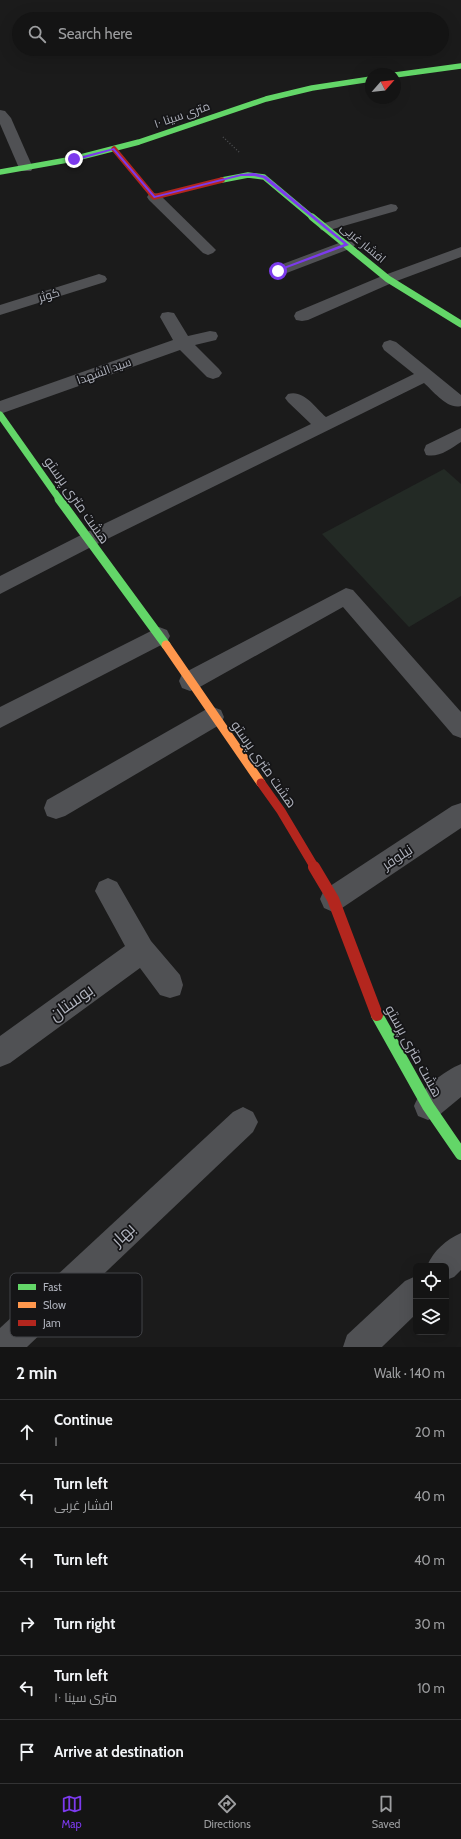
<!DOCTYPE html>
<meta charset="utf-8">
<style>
:root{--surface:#141414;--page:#212122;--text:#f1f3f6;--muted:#9d9ea0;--line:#333334;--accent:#7c3aed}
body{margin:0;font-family:Cabin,Cairo,sans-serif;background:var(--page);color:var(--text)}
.controls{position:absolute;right:12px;bottom:12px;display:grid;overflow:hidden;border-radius:6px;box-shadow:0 4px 16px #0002}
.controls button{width:36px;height:36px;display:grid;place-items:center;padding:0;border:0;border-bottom:1px solid var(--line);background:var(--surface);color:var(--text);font:20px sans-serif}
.compass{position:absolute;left:365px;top:68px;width:36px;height:36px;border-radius:50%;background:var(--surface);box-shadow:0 4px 16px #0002;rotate:62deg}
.stop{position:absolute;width:12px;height:12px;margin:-9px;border:3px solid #7c3aed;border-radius:50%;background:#fff}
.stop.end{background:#7c3aed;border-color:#fff;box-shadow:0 1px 4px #0008}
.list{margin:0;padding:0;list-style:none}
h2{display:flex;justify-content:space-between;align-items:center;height:52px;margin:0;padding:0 16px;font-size:17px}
h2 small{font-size:13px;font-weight:400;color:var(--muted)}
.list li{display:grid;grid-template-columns:26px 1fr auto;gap:12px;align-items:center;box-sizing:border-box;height:64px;padding:0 16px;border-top:1px solid var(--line)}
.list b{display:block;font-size:15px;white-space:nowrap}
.list p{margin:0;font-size:13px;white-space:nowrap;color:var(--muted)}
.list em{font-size:13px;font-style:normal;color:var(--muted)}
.icon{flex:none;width:22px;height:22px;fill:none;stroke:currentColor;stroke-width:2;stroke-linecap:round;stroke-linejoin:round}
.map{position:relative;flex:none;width:461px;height:1347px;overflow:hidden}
.search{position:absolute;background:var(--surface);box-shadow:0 4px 16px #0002;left:12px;right:12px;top:12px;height:44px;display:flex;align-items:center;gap:10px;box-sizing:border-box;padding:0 14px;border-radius:22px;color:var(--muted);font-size:15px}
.sheet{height:436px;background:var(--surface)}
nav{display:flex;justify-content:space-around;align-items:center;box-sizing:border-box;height:56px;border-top:1px solid var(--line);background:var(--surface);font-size:11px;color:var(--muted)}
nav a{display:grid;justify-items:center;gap:2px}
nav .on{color:var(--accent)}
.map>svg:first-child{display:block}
.green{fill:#232a25}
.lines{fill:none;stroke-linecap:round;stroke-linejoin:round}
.path{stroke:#4b4c4f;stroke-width:1.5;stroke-dasharray:1 2;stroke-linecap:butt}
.street{fill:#505154;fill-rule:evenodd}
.fast-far3{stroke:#63d668;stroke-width:5.5}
.fast-far2{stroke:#63d668;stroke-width:7}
.fast-far1{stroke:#63d668;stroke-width:9}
.fast{stroke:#63d668;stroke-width:12}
.slow{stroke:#ff974d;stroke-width:9}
.jam-far2{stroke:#b3261e;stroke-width:5.5}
.jam-far1{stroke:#b3261e;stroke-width:9}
.jam{stroke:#b3261e;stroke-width:12}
.route{fill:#7c3aed}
.labels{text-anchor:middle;stroke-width:3.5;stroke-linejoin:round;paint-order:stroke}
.far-street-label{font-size:12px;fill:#aeb1bb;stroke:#151517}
.street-label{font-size:14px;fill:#aeb1bb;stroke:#151517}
.near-street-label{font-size:17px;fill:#aeb1bb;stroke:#151517}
.key{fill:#151517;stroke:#434448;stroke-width:1}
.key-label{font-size:11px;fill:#aeb1bb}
</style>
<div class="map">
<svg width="461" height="1347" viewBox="0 0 461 1347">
<rect width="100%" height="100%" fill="#1b1b1b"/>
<path class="green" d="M444,469l17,15v112l-52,31 -87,-93z"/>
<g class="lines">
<path class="path" d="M223,137l17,16"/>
<g class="street">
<path d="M0,110l5,1 6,7 22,50 -2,3h-10l-2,-3 -19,-44z"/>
<path d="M154,193l5,1 54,53 3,3 -3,3 -5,2 -5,-2 -54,-53 -2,-3 2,-3z"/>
<path d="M391,204l5,1 2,3 -2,3 -70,20 -5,-1 -2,-3 2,-3z"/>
<path d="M347,240l5,2 3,3 -3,3 -68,26 -6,2 -6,-2 -2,-3 2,-3z"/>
<path d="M461,247v10l-67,25 -86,38 -6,1 -6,-1 -2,-4 2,-4 86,-36z"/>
<path d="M99,274l6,2 2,3 -2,3 -105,33v-10z"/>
<path d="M168,312l6,1 14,23 22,-5 6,1 2,4 -2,4 -21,5 24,24 3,4 -3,4 -6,2 -6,-2 -27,-27 -180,64v-13l173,-61 -13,-23 2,-4z"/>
<path d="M390,340l6,2 65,53v11c-13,4 -28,-15 -37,-23l-329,162 -95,49v-18l81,-41 230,-111 -23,-22 -3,-4 3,-4c15,-5 27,13 38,23l88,-43 -30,-24 -2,-4 2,-4z"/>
<path d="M461,428v14c-11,7 -22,16 -35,13l-2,-5 2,-5z"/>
<path d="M346,588l7,2 108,122v26l-8,-3 -110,-128 -145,81 -8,3 -8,-3 -3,-7 3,-7z"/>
<path d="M159,627l8,3 3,6 -3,6 -167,86v-21z"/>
<path d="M213,707l8,3 3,7 -3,7 -156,92 -9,3 -9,-3 -3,-8 3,-8 158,-90z"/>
<path d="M461,803v25l-119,80 -9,4 -9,-4 -4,-9 4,-9 128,-84z"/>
<path d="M108,878l9,4 34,59 29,34 3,10 -3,10 -10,3 -10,-3 -20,-27 -130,95 -10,4v-31l125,-90 -30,-55 4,-9z"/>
<path d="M461,1064v33l-23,19 -10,4 -10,-4 -4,-10c6,-17 30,-35 47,-42z"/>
<path d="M243,1107l10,5 5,10 -5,10 -226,215h-27v-19l233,-216z"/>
<path d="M461,1233v37l-7,7 -8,3v-14h-19c7,-16 19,-26 34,-33z"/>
<path d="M416,1276v38l-34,33h-39l4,-12 58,-54z"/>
</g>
<g class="fast-far3">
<path d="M395,75l66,-9"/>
<path d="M0,172l73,-13 66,-17 127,-43 46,-11 59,-9"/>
<path d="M222,180l26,-5 16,2 49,41"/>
</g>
<g class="fast-far2">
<path d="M312,217l76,62 73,45"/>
<path d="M0,415l60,85"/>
</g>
<path class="fast-far1" d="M59,499l107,146"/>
<path class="fast" d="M377,1015l51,91 33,48"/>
<path class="slow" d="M166,645l95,138"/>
<path class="jam-far2" d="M114,149l40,48 68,-17"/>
<path class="jam-far1" d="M261,783l20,28 34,57"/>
<path class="jam" d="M314,867l19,32 44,116"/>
</g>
<path class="route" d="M114,148l41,48 86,-22 13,-1 12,3 83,69 -73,27v-2l68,-26 -81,-66 -9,-2h-13l-87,22 -41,-48 -39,11 -3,-2z"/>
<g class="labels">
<g class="far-street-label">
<text transform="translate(182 115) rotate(-19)" y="4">۱۰ متری سینا</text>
<text transform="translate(363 243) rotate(40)" y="4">افشار غربی</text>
<text transform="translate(49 295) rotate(-17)" y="4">کوثر</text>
<text transform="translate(104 371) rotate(-20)" y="4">سید الشهدا</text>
</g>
<g class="street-label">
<text transform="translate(77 500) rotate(55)" y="5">هشت متری پرستو</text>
<text transform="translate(264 764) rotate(55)" y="5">هشت متری پرستو</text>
<text transform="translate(397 857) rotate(-33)" y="5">نیلوفر</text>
<text transform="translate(414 1051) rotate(61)" y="5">هشت متری پرستو</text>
</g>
<g class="near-street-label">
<text transform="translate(71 1002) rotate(-36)" y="6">بوستان</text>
<text transform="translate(123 1234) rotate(-43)" y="6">بهار</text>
</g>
</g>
<rect x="10" y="1273" width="132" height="64" rx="6" class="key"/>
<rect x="18" y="1284" width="18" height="6" fill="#63d668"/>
<rect x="18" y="1302" width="18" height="6" fill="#ff974d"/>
<rect x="18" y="1320" width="18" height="6" fill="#b3261e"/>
<g class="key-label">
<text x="43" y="1291">Fast</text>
<text x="43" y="1309">Slow</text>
<text x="43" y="1327">Jam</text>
</g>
</svg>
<div class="controls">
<button><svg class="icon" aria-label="locate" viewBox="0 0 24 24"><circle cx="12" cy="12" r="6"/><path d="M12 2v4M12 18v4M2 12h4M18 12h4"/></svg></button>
<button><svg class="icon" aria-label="layers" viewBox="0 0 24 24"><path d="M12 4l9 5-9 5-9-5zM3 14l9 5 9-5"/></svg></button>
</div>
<svg class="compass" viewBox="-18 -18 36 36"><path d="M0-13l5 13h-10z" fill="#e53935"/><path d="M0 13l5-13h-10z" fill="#9d9ea0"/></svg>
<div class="stop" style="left:278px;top:271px"></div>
<div class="stop end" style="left:74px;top:159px"></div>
<div class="search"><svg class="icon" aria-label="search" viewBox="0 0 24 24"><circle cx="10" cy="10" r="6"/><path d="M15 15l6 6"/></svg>Search here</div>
</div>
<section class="sheet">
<h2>2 min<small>Walk · 140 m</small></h2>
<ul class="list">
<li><svg class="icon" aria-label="ahead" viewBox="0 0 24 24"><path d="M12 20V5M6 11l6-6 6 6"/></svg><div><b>Continue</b><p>۱</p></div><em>20 m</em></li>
<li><svg class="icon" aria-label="left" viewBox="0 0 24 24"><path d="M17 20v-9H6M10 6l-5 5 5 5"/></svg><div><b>Turn left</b><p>افشار غربی</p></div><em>40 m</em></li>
<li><svg class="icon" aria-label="left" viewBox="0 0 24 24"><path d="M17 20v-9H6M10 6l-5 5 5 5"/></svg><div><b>Turn left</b></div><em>40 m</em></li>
<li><svg class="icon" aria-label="right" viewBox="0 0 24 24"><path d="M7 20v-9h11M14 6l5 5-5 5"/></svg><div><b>Turn right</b></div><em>30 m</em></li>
<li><svg class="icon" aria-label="left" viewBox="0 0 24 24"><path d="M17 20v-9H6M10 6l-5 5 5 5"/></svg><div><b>Turn left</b><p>۱۰ متری سینا</p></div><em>10 m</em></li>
<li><svg class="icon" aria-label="arrive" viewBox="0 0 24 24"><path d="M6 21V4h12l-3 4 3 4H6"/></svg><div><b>Arrive at destination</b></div></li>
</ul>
</section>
<nav>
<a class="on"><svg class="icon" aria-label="map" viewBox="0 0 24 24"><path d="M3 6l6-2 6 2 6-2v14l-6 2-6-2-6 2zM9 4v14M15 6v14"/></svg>Map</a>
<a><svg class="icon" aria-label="directions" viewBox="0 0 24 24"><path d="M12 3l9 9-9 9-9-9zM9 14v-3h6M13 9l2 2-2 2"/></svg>Directions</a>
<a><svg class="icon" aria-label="saved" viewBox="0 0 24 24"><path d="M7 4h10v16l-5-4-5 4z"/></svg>Saved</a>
</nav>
